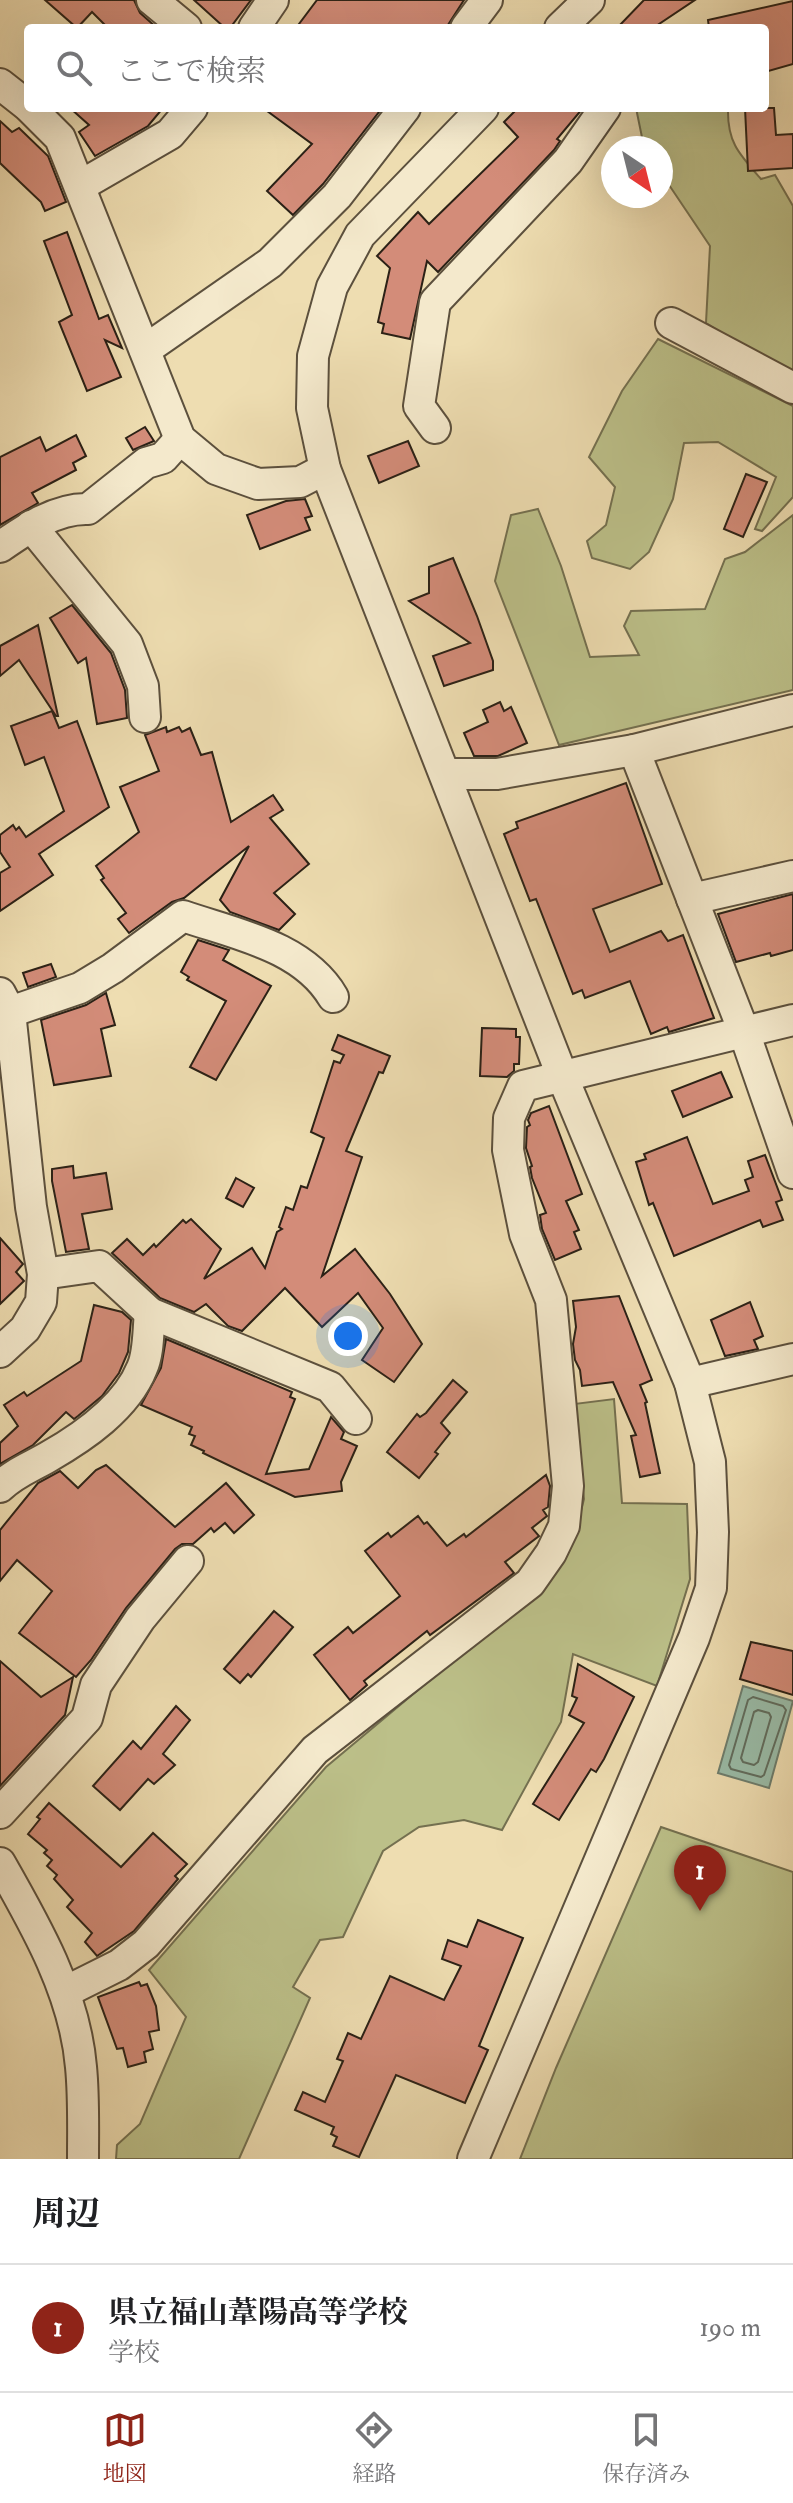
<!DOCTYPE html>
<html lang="ja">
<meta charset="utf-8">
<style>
:root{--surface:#fff;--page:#f6f6f6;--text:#202124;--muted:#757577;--line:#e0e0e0;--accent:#8f2418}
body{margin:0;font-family:"IM FELL Double Pica","Noto Serif JP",serif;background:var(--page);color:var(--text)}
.compass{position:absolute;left:601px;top:136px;width:72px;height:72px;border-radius:50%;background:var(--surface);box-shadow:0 8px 32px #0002;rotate:145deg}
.you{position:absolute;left:348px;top:1336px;width:28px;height:28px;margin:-20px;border:6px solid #fff;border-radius:50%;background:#1a73e8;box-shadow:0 0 0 12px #1a73e833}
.badge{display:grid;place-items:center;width:52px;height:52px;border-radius:50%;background:var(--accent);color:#fff;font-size:26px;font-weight:700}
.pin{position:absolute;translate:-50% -66px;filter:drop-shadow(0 2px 4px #0008)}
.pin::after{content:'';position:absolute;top:42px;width:28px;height:24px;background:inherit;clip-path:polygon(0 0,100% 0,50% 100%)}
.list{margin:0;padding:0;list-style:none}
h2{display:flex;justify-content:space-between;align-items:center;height:104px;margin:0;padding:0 32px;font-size:34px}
h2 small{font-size:26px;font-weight:400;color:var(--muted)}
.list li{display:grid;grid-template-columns:52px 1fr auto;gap:24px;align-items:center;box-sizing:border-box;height:128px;padding:0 32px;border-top:2px solid var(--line)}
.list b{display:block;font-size:30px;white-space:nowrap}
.list p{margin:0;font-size:26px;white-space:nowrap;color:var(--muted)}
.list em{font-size:26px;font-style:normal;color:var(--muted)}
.icon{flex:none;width:44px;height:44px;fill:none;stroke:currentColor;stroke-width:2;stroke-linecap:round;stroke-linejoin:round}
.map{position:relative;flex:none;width:793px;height:2159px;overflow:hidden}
.search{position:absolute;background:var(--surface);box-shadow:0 8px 32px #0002;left:24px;right:24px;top:24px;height:88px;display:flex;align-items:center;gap:20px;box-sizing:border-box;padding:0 28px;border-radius:8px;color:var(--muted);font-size:30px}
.sheet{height:232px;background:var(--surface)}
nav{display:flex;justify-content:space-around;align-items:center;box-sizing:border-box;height:112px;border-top:2px solid var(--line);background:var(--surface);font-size:22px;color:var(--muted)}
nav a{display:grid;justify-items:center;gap:4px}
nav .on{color:var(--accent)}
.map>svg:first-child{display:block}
.green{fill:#bcc089;stroke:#747050;stroke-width:2}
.water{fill:#9abca8;stroke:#6e7e6e;stroke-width:2}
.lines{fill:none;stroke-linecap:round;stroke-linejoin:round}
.shore{stroke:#626e5f;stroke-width:2}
.building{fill:#d38c79;stroke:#2b2116;stroke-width:2}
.minor-casing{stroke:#5c503d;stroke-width:34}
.minor{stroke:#f4e9cc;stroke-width:30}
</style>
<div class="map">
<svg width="793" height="2159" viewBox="0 0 793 2159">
<rect width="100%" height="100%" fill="#eeddb1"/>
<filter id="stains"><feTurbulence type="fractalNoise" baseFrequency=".0025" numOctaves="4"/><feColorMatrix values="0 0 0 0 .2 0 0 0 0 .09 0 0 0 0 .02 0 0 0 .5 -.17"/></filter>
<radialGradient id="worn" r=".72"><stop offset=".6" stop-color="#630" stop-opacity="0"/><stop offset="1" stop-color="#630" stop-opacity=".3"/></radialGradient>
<g class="green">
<path d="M636,108h92c-1,34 11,46 33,71l14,-4 18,31v170l-87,-53 4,-77 -49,-73v-25l-17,-1z"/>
<path d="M658,339l135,67v91l-31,34 -7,-2 21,-52 -58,-35 -34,1 -11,56 -24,53 -19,17 -38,-11 -5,-17 19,-16 9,-38 -26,-30 33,-66z"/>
<path d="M538,509l23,57 29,91 49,-2 -15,-29 7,-15 74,-2 20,-50 20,-7 48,-37v175l-234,55 -64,-164 16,-66z"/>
<path d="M614,1399l8,104 65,1 3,75 -33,107 -84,-32 -12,68 -59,108 -38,-10 -45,7 -36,24 -40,86 -23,3 -27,47 17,11 -71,161h-123l1,-14 23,-21 46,-107 -37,-47 177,-203 178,-149 49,-45 20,-30 11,-44 -10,-95z"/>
<path d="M661,1827l132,45v287h-273l36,-91z"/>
</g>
<path class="water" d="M743,1686l50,15 -24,87 -51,-15z"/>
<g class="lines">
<g class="shore">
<path d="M753,1697l30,9 3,4 -22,65 -3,2 -30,-8 -2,-4 19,-65z"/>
<path d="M758,1710l11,3 2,4 -13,45 -4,3 -11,-3 -2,-4 13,-46z"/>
</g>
</g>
<g class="building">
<path d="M45,0h89l6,13 17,15h-49l-16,-16 -15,16z"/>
<path d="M194,0h57l-21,28h-5z"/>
<path d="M317,0h147l-18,28h-150z"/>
<path d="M644,0h51l-42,28h-36z"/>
<path d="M793,1v63l-28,8v-44h-56l-1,-8z"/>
<path d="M70,108h93l-15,18 -53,30 -16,-24 10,-7z"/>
<path d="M263,108h119l-59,76 -30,31 -26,-24 45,-47z"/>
<path d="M518,108h65l-26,31 3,2 -6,9 -116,122 -11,-11 -17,78 -28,-6 2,-9 -6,-2 12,-54 -13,-12 41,-44 11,12 89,-87 -14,-15z"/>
<path d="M745,108h29l2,27 17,-1v34l-45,3z"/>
<path d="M0,121l12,11 7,-4 29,28 18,46 -21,9 -4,-9 -41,-39z"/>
<path d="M67,232l32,87 9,-4 14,33 -17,-8 16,37 -34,14 -28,-69 13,-7 -28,-74z"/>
<path d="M145,427l9,14 -21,9 -7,-12z"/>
<path d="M76,435l10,21 -13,7 3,7 -44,23 6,10 -38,22v-68l40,-20 6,14z"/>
<path d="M408,441l11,25 -40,17 -11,-27z"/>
<path d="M746,474l21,8 -24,55 -19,-8z"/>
<path d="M305,499l7,17 -7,2 5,12 -50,19 -13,-34 39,-14z"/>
<path d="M453,558l24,58 16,45v9l-49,16 -11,-30 37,-13 -61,-42 20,-8v-26z"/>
<path d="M72,605l39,48 14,37 2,28 -30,6 -11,-66 -8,5 -28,-45z"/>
<path d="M38,625l20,91h-2l-37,-56 -19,16v-30z"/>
<path d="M500,702l4,9 7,-4 16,36 -29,13h-24l-10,-23 24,-11 -5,-12z"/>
<path d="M52,711l7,17 18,-7 32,86 -70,47 14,21 -53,36v-38l10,-6 -10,-15v-17l13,-10 3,5 3,-3 7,10 38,-26 -20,-54 -19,8 -14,-39z"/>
<path d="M166,727l1,5 12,-5 3,5 8,-4 11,27 11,-3 19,70 42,-27 10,15 -13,8 39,46 -35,29 21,21 -16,16 -49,-18 -10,-12 29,-54 -65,52 -12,4 -43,31 -11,-14 8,-6 -25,-33 3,-2 -8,-12 43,-34 -19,-45 39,-16 -14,-36z"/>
<path d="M626,783l36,101 -69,25 17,43 51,-21 7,10 15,-6 31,83 -45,14 -2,-5 -16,7 -21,-53 -45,17 -3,-8 -9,4 -37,-95 -6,2 -26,-67 14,-6 -2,-6z"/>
<path d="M793,894v56l-22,6 -1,-3 -34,9 -18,-48z"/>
<path d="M198,940l31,10 -6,10 48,26 -55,94 -26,-13 36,-66 -39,-21 2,-3 -8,-5z"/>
<path d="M51,964l5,13 -28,10 -5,-14z"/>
<path d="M106,993l9,32 -14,4 10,47 -57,9 -13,-65 45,-15z"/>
<path d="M482,1028l34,1v8h4l-1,27h-5v7l-7,6 -27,-1z"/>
<path d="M338,1035l52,21 -7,17 -4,-1 -33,79 16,6 -40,119 33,-27 35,45 32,50 -28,38 -32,-22 21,-32 -25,-35 -36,34 -37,-39 -43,43 -14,-5 -22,-22 -12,8 -34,-14 -48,-45 15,-14 16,16 11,-11 2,3 27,-27 3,3 5,-4 30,30 -17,30 48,-31 13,20 12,-36 5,-3 -3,-2 7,-20 7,3 8,-24 6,2 17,-50 -13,-6 23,-71 6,2 4,-8 -12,-5z"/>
<path d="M721,1072l11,25 -49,20 -11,-26z"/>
<path d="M549,1106l33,88 -16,7 13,29 -5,2 7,17 -26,11 -13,-31 -2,-14 6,-2 -14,-35 -2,-11 2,-1 -6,-18 1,-21 3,-2 -2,-5 3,-7z"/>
<path d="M687,1137l26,67 36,-13 -4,-11 8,-3 -5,-16 17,-6 17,45 -6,2 7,18 -20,7 -3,-7 -86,36 -21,-53 -4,2 -13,-43 10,-3 -2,-5z"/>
<path d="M73,1166l1,12 32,-5 6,36 -30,5 7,35 -23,3 -14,-71v-12z"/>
<path d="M236,1178l18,10 -11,19 -17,-9z"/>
<path d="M0,1238l23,26 -7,8 8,9 -24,23z"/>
<path d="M619,1296l33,84 -12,5 7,17 -2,1 15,70 -20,4 -9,-41 5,-1 -23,-53 -31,4 -2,-16 -5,-10 -2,-16 3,-17 -3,-26z"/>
<path d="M750,1302l13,34 -9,4 4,9 -33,7 -14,-36z"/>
<path d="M94,1305l28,7 9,8 -3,32 -9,21 -17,23 -24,20 -4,3 -8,-7 -33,33 -33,19v-21l18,-17 -14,-21 20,-13 3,4 54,-35z"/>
<path d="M166,1339l126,53 -2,5 5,2 -29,75 43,-5 22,-52 13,15 -3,7 16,7 -16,36 1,9 -47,6 -92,-44 1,-2 -13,-6 4,-9 -6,-2 3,-7 -51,-22 20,-37z"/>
<path d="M453,1380l14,12 -26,31 9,10 -15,19 3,2 -19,24 -32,-26 30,-38 3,3 6,-4z"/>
<path d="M106,1465l69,62 51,-44 28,32 -20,18 -9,-10 -11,9 -3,-4 -18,16h-11l-7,5 -49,59 -35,52 -15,17 -57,-44 33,-42 -35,-31 -17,21v-51l38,-47 22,-12 18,17 18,-18z"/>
<path d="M546,1475l4,11 -2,21 -5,3 4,6 -15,12 7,8 -34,26 9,11 -84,62 -3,-4 -63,50 3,4 -17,15 -36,-45 34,-28 5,6 47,-37 -35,-45 23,-18 3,4 27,-21 6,8 3,-2 20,24 17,-12 2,3z"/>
<path d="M274,1611l19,16 -42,50 -3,-3 -8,9 -16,-14z"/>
<path d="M751,1642l42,9v44l-53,-16z"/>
<path d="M0,1661l41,36 32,-20 -8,38 -65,71z"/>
<path d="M578,1664l56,33 -30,62 -8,13 -5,-3 -32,51 -26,-16 51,-81 -15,-8 8,-17 -5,-2z"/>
<path d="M176,1706l14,14 -27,34 12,11 -21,19 -6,-5 -28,31 -27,-24 40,-45 8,8z"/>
<path d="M49,1803l72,64 32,-34 34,31 -12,12 3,3 -44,52 -37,25 -12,-14 7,-9 -25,-26 6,-7 -19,-21 3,-4 -10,-9 5,-6 -8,-7 3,-3 -19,-16 12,-15 -3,-2z"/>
<path d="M478,1920l45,18 -44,108 9,4 -23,53 -69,-28 -37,82 -26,-11 4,-9 -6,-3 3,-7 -39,-17 8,-18 22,10 18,-41 -6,-2 11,-26 13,6 29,-63 54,24 17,-34 -19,-7 6,-19 19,7z"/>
<path d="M139,1982l2,4 6,-2 9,22 3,24 -10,2 4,17 -9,3 2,10 -18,5 -5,-19 -6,1 -19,-52z"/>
</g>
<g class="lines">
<defs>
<g id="minor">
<path d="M152,0l34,28"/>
<path d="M254,28l19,-28"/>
<path d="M466,28l21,-28"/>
<path d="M560,28l29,-28"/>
<path d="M0,84l28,22"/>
<path d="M30,108l30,30 120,301 36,30 42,15 42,-2 25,-13"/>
<path d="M80,186l90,-52 22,-26"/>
<path d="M671,323l122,65"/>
<path d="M145,350l125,-87 67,-67 68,-88"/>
<path d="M435,428l-16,-22 16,-104 133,-141 37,-53"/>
<path d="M31,526l96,118 16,42 2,31"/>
<path d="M0,547c26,-18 56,-39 88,-38l58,-46 17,-5 17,-19"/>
<path d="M634,750l110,282 49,141"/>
<path d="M447,774h50l137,-24 159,-40"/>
<path d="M692,899l101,-23"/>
<path d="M0,993l10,19 21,195 12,67 -2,28 -16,27 -25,23"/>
<path d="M10,1012l70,-24 33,-20 70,-52c52,18 120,30 150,81"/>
<path d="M43,1274l56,-8 51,47 180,74 26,32"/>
<path d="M690,1383l103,-24"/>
<path d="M0,1487c14,-14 31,-20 48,-30 35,-20 78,-49 94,-89 7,-15 6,-38 8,-55"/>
<path d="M0,1813l87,-95 9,-33 44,-66 48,-58"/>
<path d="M0,1863c36,63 75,131 81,204 3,30 2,62 2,92"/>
<path d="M65,1992l54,-27 27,-21 169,-194 215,-167 21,-30 13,-27 4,-40 -17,-186 -26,-66 -17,-84 1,-32 14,-32 270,-66"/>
<path d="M473,2159l221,-521 17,-50 2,-56 -3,-70 -20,-79 -127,-305 -238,-609 -13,-61 1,-52 19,-69 28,-52 123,-127"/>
</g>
</defs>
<use href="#minor" class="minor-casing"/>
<use href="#minor" class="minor"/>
</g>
<rect width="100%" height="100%" filter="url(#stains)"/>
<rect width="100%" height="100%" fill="url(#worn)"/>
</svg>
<svg class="compass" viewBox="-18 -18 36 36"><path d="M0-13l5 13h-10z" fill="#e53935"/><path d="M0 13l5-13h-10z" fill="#757577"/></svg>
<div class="you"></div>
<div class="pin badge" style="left:700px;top:1911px">1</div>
<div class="search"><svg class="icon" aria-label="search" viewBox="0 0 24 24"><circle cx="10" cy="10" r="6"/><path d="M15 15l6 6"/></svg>ここで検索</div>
</div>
<section class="sheet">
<h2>周辺<small></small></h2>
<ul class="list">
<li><span class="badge">1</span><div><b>県立福山葦陽高等学校</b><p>学校</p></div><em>190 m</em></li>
</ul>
</section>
<nav>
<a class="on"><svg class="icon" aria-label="map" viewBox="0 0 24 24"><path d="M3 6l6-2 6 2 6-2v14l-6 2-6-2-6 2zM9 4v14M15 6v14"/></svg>地図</a>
<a><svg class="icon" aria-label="directions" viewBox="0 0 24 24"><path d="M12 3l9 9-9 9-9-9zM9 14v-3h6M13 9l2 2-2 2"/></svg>経路</a>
<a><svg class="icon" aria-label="saved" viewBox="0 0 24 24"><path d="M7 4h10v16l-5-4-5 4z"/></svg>保存済み</a>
</nav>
